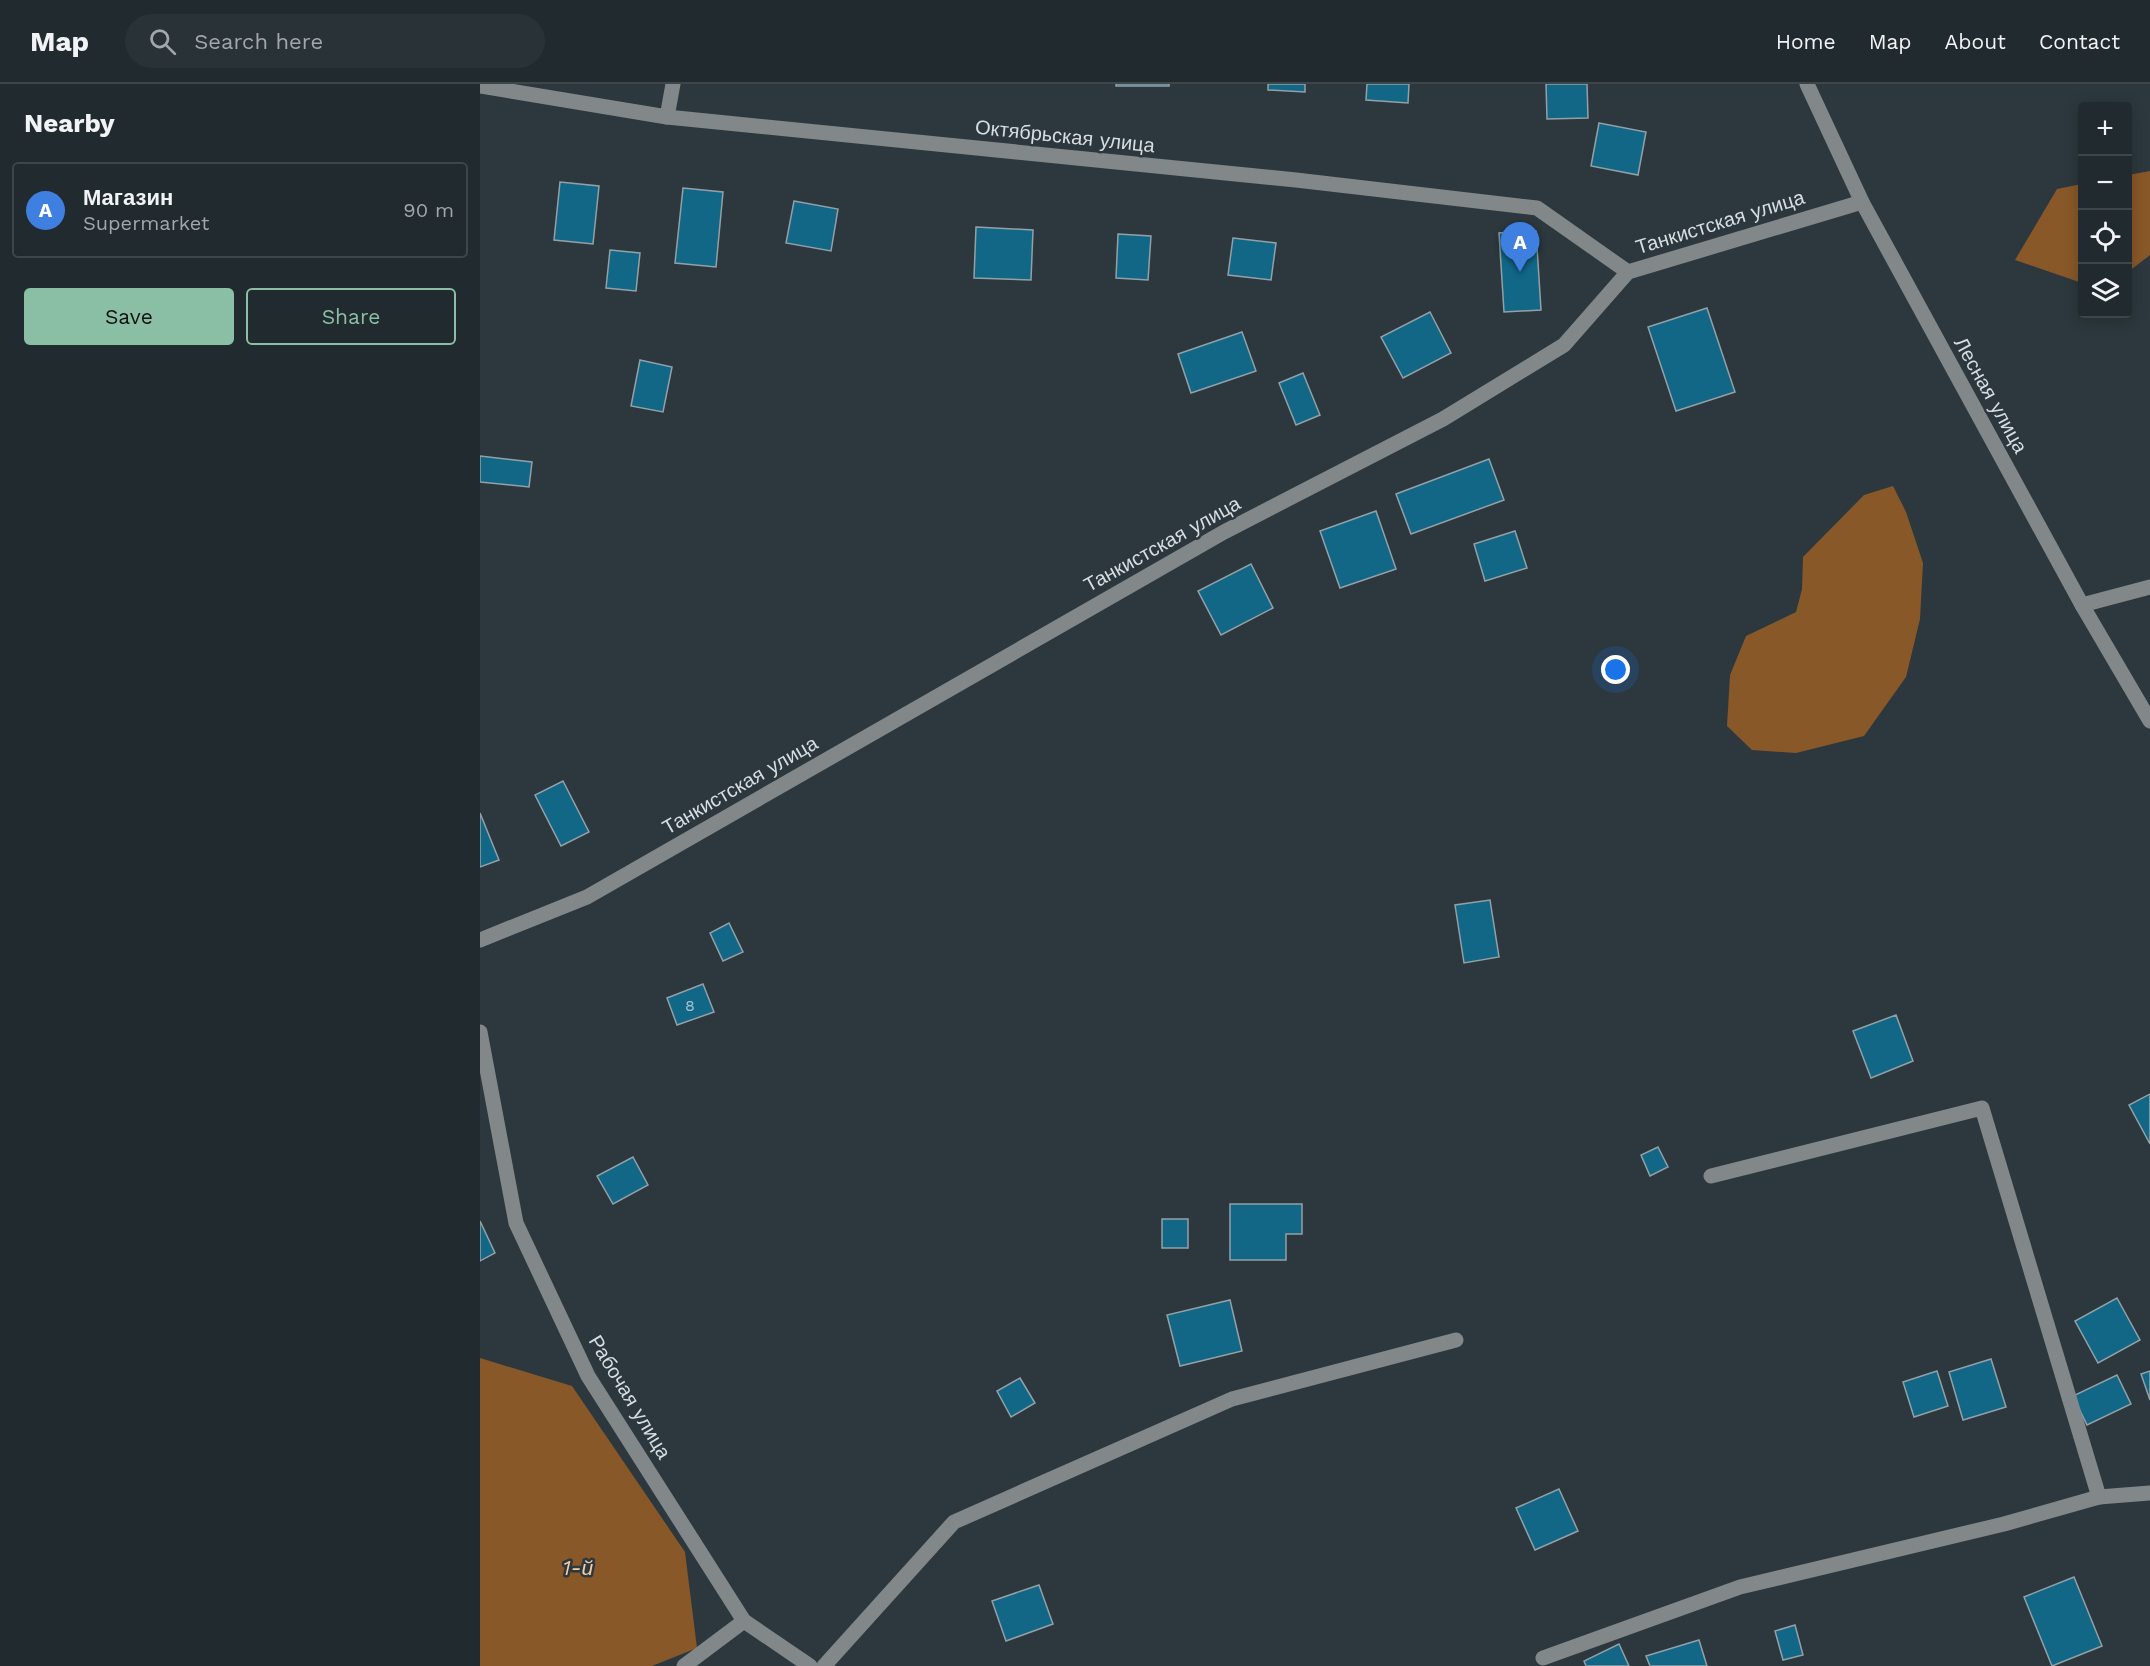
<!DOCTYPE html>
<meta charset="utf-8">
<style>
:root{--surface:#212a2e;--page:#293236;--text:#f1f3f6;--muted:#a2a7aa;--line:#3e464a;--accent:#8abfa5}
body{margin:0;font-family:"Work Sans",sans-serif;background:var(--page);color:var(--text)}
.controls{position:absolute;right:18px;top:18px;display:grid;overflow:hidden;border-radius:6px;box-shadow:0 3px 15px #0003}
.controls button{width:54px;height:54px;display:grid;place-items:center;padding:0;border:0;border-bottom:2px solid var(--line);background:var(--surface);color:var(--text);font:30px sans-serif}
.you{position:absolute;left:1136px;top:586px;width:21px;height:21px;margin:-15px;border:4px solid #fff;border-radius:50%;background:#1a73e8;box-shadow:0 0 0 9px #1a73e833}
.badge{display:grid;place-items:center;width:39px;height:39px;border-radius:50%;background:var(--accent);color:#fff;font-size:20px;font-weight:700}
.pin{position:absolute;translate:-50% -50px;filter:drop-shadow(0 2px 3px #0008)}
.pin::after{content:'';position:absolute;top:32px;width:21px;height:18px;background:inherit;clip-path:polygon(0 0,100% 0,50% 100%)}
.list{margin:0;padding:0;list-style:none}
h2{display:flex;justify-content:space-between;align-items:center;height:78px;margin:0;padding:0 24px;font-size:26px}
h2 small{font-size:20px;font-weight:400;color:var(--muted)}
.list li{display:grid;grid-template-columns:39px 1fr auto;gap:18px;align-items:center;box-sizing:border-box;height:96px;margin:0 12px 12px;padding:0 12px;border:2px solid var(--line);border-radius:6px}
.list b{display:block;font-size:22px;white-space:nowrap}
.list p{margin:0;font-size:20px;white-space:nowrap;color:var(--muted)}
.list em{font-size:20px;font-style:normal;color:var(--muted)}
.actions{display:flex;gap:12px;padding:18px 24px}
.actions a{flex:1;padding:14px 0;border:2px solid var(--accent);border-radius:6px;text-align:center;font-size:21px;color:var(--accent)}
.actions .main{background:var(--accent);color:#111}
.icon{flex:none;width:33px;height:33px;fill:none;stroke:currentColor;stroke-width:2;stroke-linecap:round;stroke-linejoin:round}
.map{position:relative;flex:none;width:1670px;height:1582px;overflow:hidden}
header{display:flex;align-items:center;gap:36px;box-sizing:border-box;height:84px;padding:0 30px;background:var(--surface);border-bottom:2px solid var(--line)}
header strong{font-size:28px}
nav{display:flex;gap:33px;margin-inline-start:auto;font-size:21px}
.search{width:420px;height:54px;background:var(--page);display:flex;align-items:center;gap:15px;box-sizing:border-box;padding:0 21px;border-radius:33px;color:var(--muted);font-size:22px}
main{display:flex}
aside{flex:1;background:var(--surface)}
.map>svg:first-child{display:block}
.water{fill:#885828}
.building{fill:#126787;stroke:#93a1a7;stroke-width:1.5}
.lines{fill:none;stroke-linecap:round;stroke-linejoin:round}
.minor{stroke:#82878a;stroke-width:15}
.labels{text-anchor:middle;stroke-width:5;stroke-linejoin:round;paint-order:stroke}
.number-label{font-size:16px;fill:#a6c0cb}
.street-label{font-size:20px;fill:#d7dee2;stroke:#2c383d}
.water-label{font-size:21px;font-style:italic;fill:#f6caa3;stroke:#2c383d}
</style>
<header>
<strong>Map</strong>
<div class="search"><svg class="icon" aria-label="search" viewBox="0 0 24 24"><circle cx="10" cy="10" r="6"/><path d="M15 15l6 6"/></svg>Search here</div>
<nav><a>Home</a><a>Map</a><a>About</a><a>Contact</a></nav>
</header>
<main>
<aside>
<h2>Nearby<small></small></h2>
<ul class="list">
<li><span class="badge" style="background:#3f7fe0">A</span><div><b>Магазин</b><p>Supermarket</p></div><em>90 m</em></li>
</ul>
<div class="actions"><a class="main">Save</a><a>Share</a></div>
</aside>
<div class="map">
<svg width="1670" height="1582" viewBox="0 0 1670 1582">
<rect width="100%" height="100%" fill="#2c383d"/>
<g class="water">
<path d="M1670,87v84l-22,17v-97z"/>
<path d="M1602,100v99l-67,-23 42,-71z"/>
<path d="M1413,402l13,26 17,51 -3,56 -14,58 -42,59 -68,17 -44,-3 -25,-24 3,-51 16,-39 50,-24 6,-23 1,-32 61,-62z"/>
<path d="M0,1274l92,28 113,166 12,96 -45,18h-172z"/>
</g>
<g class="building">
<rect x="636" y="0" width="53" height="2"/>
<path d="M788,0h37v8l-37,-2z"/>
<path d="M887,0h42l-1,19 -42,-3z"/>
<path d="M1066,0h41l1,34 -41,1z"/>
<path d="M1119,39l47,9 -8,43 -47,-9z"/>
<path d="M80,98l39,4 -6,58 -39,-4z"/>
<path d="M203,104l40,4 -7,75 -41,-4z"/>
<path d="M314,117l44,8 -7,42 -45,-8z"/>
<path d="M496,143l57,3 -2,50 -57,-2z"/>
<path d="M1056,147l5,79 -37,2 -5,-79z"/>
<path d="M638,150l33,2 -3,44 -32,-2z"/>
<path d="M753,154l43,5 -5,37 -43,-5z"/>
<path d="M130,166l30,3 -4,38 -30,-3z"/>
<path d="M1227,224l28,84 -59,19 -28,-84z"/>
<path d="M950,228l21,41 -48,25 -22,-41z"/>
<path d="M762,248l14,39 -65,22 -13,-39z"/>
<path d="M160,276l32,7 -9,45 -32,-6z"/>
<path d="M823,289l17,42 -24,10 -17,-42z"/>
<path d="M0,372l52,6 -3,25 -49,-5z"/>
<path d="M1009,375l15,41 -93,34 -15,-40z"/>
<path d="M896,427l20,58 -56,19 -20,-57z"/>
<path d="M1035,447l12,37 -42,13 -11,-37z"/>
<path d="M771,480l22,44 -52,27 -23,-44z"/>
<path d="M83,697l26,51 -28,14 -26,-51z"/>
<path d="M0,729l19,47 -19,7z"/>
<path d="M1010,816l9,57 -35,6 -9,-58z"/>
<path d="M249,839l14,29 -20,9 -13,-28z"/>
<path d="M223,900l11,28 -37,13 -10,-27z"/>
<path d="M1416,931l17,46 -42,17 -18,-47z"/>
<path d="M1670,1010v50l-21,-39z"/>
<path d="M1178,1063l10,20 -18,9 -9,-21z"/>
<path d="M153,1073l15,28 -35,19 -16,-28z"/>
<path d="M750,1120h72v30h-16v26h-56z"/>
<rect x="682" y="1135" width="26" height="29"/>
<path d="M0,1137l15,32 -15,8z"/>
<path d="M1637,1214l23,42 -42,23 -23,-42z"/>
<path d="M750,1216l12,51 -62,15 -13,-51z"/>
<path d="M1511,1275l15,48 -43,13 -14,-48z"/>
<path d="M1457,1287l11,35 -34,11 -11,-35z"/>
<path d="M1670,1287v29l-9,-26z"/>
<path d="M1637,1291l14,29 -44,21 -14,-29z"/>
<path d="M540,1294l15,25 -24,14 -14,-26z"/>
<path d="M1079,1405l19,42 -43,19 -19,-42z"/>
<path d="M1594,1493l28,69 -50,20 -28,-69z"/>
<path d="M559,1501l14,39 -47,17 -14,-40z"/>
<path d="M1315,1541l8,30 -20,5 -8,-29z"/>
<path d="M1219,1556l8,26h-57l-4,-10z"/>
<path d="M1139,1560l10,22h-43l-2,-5z"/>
</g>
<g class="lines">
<g class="minor">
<path d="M1327,0l55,118 220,403 68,116"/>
<path d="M0,2l187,31 629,63 241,28 91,64"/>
<path d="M187,33l6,-33"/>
<path d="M1602,521l68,-18"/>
<path d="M0,856l107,-43 637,-365 219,-113 121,-74 64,-73 234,-70"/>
<path d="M0,948l36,191 72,153 156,245 66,45"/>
<path d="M1231,1092l271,-68 117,389"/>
<path d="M1063,1574l197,-71 264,-63 95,-27 51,-4"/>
<path d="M204,1582l60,-45"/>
<path d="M344,1582l130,-144 278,-123 224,-59"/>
</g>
</g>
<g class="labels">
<g class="number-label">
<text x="210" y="927">8</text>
</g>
<g class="street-label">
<text transform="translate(585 52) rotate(6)" y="7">Октябрьская улица</text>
<text transform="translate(1240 138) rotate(-17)" y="7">Танкистская улица</text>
<text transform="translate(1511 311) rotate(61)" y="7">Лесная улица</text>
<text transform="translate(682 460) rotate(-29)" y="7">Танкистская улица</text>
<text transform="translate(260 701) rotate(-30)" y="7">Танкистская улица</text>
<text transform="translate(150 1313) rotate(59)" y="7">Рабочая улица</text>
</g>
<g class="water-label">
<text x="98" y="1491">1-й</text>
</g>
</g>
</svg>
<div class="controls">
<button>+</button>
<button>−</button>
<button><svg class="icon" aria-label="locate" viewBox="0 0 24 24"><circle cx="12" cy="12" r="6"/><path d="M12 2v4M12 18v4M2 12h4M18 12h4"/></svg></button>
<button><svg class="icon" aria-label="layers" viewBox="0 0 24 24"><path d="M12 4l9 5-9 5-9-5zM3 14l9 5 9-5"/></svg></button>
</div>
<div class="you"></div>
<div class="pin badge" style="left:1040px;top:188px;background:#3f7fe0">A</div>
</div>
</main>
